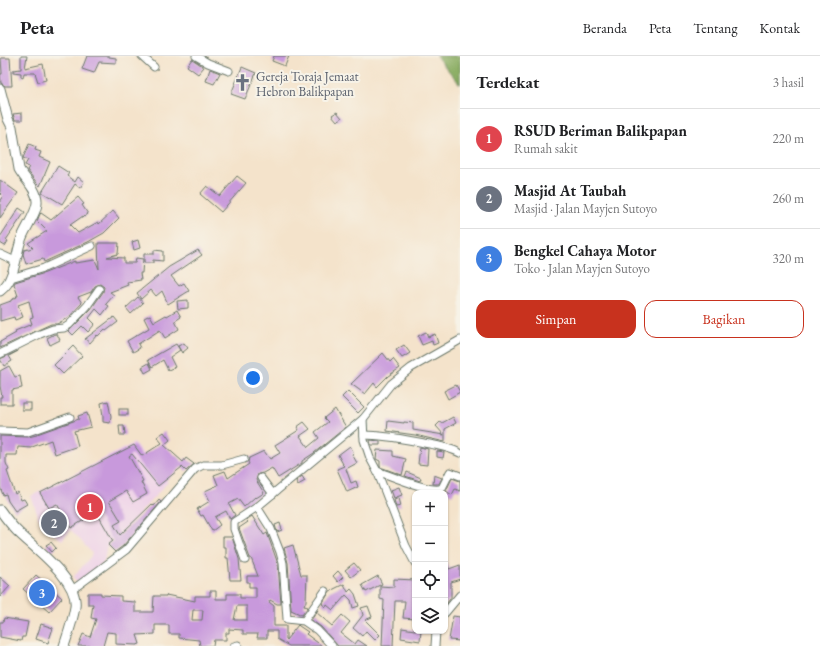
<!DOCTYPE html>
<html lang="id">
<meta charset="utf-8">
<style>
:root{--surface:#fff;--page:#f2f2f2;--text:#202124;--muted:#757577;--line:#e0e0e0;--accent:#c8321e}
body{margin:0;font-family:"EB Garamond",serif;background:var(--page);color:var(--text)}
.controls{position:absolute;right:12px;bottom:12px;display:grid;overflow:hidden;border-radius:8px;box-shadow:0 1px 3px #0004}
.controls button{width:36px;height:36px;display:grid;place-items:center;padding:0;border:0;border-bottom:1px solid var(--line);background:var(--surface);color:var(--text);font:20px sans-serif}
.you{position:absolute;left:253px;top:322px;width:14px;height:14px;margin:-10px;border:3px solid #fff;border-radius:50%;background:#1a73e8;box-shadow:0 0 0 6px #1a73e833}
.badge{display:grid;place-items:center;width:26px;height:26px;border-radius:50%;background:var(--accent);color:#fff;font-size:13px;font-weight:700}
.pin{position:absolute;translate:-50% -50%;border:2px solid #fff;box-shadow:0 1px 4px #0006}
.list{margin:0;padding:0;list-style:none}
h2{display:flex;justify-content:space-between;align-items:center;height:52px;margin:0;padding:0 16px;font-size:17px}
h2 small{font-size:13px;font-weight:400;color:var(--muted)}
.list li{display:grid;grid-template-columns:26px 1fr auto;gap:12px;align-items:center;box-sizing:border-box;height:60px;padding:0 16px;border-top:1px solid var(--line)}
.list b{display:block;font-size:15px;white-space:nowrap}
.list p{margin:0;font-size:13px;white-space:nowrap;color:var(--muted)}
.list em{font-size:13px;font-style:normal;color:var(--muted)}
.actions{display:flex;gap:8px;padding:12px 16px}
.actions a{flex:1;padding:9px 0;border:1px solid var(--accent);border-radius:12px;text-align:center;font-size:14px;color:var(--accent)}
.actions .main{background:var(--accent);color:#fff}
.icon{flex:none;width:22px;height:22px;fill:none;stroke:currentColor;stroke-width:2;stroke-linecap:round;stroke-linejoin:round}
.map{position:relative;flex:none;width:460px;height:590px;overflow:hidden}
header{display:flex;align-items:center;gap:24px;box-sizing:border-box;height:56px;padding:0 20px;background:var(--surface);border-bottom:1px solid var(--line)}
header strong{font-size:19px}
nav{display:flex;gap:22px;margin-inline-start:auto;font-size:14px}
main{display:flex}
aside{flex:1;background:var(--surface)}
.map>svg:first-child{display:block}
.built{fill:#eed0e8}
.forest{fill:#88ac60;stroke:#54744a}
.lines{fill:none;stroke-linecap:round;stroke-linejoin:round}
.stream{stroke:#5cc7d7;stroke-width:2}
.building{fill:#c899dc;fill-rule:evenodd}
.minor-casing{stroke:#6a7769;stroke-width:9}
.major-casing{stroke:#6a7769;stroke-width:11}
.minor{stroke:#fff;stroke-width:7}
.major{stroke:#fff;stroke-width:9}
.labels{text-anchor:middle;stroke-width:4;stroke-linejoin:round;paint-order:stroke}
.worship-label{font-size:13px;fill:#5b616d;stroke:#f7f3e8;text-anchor:start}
</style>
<header>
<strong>Peta</strong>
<nav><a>Beranda</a><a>Peta</a><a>Tentang</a><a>Kontak</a></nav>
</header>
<main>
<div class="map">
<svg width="460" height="590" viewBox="0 0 460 590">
<rect width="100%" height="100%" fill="#f7f3e8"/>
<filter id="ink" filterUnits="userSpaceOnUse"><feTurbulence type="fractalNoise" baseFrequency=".025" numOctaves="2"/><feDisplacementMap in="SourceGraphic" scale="8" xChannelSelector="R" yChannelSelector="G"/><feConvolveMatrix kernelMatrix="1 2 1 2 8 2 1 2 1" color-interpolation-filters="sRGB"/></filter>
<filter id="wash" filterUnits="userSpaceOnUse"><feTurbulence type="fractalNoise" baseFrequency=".012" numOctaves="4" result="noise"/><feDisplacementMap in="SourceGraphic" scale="16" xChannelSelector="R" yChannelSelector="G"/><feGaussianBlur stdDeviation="0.9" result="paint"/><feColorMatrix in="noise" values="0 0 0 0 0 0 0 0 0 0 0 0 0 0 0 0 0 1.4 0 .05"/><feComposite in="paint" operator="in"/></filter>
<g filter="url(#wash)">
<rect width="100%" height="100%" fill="#f4e3cb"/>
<path class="built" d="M134,387l34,39 -44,48 -10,7 -7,8 -3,17 -26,22 -5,-7 4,-4 14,-17 1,-3 -21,-23 -9,10 -17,-12 -6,-9 -8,-23z"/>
<path class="forest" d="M436,0h24v28z"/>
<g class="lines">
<path class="stream" d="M367,377l2,-12"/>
</g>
<g id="blocks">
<g class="building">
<path d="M21,0h6l-2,12 18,-4 3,16 -8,2 -3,-9h-11l-1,5 -2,-1v-4l-8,-1v-2l8,-1z"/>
<path d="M87,0h22v1l7,1v5l-17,-1 -5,11 -12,-4z"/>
<path d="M274,0h15l-4,10 -13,-5z"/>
<path d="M1,2h9l2,28h-7l-4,-3 -1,-9h2z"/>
<path d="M192,3l12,8 -6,7 -11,-8z"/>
<path d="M242,11l14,6 -11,26 -14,-5z"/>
<path d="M210,13l10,4 -6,11 -8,-3z"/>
<path d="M337,56l5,6 -5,3 -5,-6z"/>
<path d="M22,57v7h-7l-2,-6z"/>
<path d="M29,88l7,3 -1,3 6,2 -2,5 11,5 -10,24 -3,-3 -10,-13 2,-3 -4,-2 3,-5 -5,-2z"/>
<path d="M58,110l11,7 -2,3 8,6 3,-5 6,5 -4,6 -5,-4 -13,20 -20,-12z"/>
<path d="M237,120l9,7 -25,29 -21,-18 7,-8 13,10z"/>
<path d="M0,124l18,13 -18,25v-18l3,-4 -3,-3z"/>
<path d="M78,141l6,7 -2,1 6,9 -4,3 -1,-1 -13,9 8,8 20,-11 1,2 14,-13 6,7 -15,15 -16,9 -44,20 -1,-3 -17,5 -3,-10 1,-4 9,-2 -5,-5 19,-12 -10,-10 3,-7 1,-1 10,7z"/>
<path d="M19,152l6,4 -19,28 2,1 -3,5 -5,-3v-6z"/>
<path d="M138,184l2,8 -6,2 -2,-8z"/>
<path d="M98,187h21l-1,11 -11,3 17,1v5h11l1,-5 7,1 -1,14h-2l1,7 -14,2 1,3 -18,7 4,3 -8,9 3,2 -7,9 -6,-6 -7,9 6,6 -7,8 -6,-6 -9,9 -4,-4 22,-22 12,-17 1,-5 -4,-3 -5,2 -4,6 -13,5 4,6 -13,14 -12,7h-6l-13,6 -38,18v-6l16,-9 -1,-2 17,-7 -2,-6 3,-1 -4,-16 -11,4 5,12 -8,3 -1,-3 -14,4v-16l11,-4v-1l6,-3 -1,-1h2l-4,-12 1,-2 30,-9 30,-12v2l20,-3 4,9z"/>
<path d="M154,194l9,1v10l-10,-1v3h-9v-9h10z"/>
<path d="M198,194l4,5 -31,21 8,10 5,-3 5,8 -21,13 -6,-13 -6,5 -5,-6 -10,9 -4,-6 32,-26z"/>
<path d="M138,241l5,6 -12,11 -5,-6z"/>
<path d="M188,244v8l-10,1 -1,-8z"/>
<path d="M177,254l4,7 -6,4 4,8 -14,9 -5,-8 -22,14 2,4 -7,4 -6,-11 22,-13 -5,-10 6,-3 4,7 12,-7 1,1z"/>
<path d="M114,261l4,5 -12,9 -1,-2 -7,7 -1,-1 -7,8 -5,-4z"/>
<path d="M426,276l2,5 7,-3 3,9 -5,2 -1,-4 -10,4 -4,-9z"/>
<path d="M55,278h2l3,6 -10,5 -3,-7z"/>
<path d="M184,287l4,5 -6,5 -4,-7z"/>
<path d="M176,288l4,6 -10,7 5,10 -7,3 -5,-10 -11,7 -4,-7z"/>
<path d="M404,289l6,8 -8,5 -6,-8z"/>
<path d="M73,290l9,10 -19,18 -9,-9z"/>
<path d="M18,295l-9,5 3,5 -8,5 -4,-7z"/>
<path d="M383,297l7,9 3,-3 7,9 -12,8 -11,11 -3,-4 -9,11 -14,-10z"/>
<path d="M149,307l3,6 -7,4 -3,-6z"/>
<path d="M9,310l6,11 5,-1 2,12 -10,2v14h-12v-7h2l-2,-11v-15z"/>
<path d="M456,329l4,7 -12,7 -4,-8z"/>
<path d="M348,335l16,16 -6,6 -16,-16z"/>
<path d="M108,345l3,15 -1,7 -7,-1v-6l-2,-13z"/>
<rect x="22" y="347" width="9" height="7"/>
<rect x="119" y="353" width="9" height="6"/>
<path d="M335,353l11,18 -32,26 -12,8v2l-24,15 -6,-10 -9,5 -5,1 -2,6 8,13 -8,5 -1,-1 -11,10 -6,-8 -9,5 6,11 -5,4 -4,-8 -11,6 5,8 -8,6 -9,-16 -2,1 -4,-7 13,-8 -5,-10 13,-6 -4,-10 11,-4 3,7 21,-14 -1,-2 1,-4 15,-7 6,8 10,-6 -5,-8 24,-15 -2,-3 7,-5 6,7 -10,7 8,11 11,-9 -4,-6 13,-10 -4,-4z"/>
<path d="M87,357l4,14 -17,4 4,15 -23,8 -4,-14 -19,7v1l-14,-1 -1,8h-11v8l3,7 -2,1 8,23 3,-2 3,8 3,-1 3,5 -12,7 -7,-10 -2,-7 -3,1 -3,-8v-51l28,1 9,-2v-1l42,-15 -1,-3z"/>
<path d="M453,361l3,6 -11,6v13l-30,-7 -28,-4 1,-10 16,2v-1l9,1v7l31,5 -8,-9 4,-4 2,1z"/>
<path d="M119,370h5l1,9h-5z"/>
<path d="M164,376l6,8 -6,5 19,17 3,-4 8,6 -8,7 -4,-4 -24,19 -26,-32 -3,2 14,25 -2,1 6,12 -14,8 -7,-11 -17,10 12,20 -7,4 6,10 32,-31 2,2 5,-6 2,2 -38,44 -8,6 -7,-7 5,-4 -19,-33 -13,8 3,4 -13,8 -14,-24 -8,4 -9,-15 94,-48 8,11 20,-13 -5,-6z"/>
<path d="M370,384l10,1v4h-9z"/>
<path d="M350,390l4,7 -2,1 5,9 -11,6 5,14 5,-2 2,6 -11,5 -10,-23 7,-3 -2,-2h1l-5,-9z"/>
<path d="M420,391l8,2 -1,16 -9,-1z"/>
<path d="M377,394l16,1v5l13,3 -4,16 -22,-8v-6l-4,-2z"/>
<path d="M437,395l7,1 -1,6 -6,-1z"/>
<path d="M407,416l14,6 -1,3 -15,-5z"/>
<path d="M434,419l8,3 -3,6h-6z"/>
<path d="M302,420l3,5 -7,4 -2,-4z"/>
<path d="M452,422l8,3v10l-5,-2 -3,6 -6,-4z"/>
<path d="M399,431l3,8 -8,3 -3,-8z"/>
<path d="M399,442l2,8 -5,1 -2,-7z"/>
<path d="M51,459l12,6 -5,10 -12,-6z"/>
<path d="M252,460l12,19 3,-2 11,31 3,40h-4l-7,-4 -1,2 5,4v20h12v14l12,-15 1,1 9,6 -2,2 16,12h-33l-12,-7v-8h-10v7h-10l1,-4h-15v-4l-14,-1v4h-3v7h-12l-1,6h-13l-1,-6 -20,-2v-4h-10v-9h-14v9l-18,1 3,9 -3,1 -21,-1v-11l-9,-1 -4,14h-25l5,-12 7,3 6,-18 -5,-1 2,-14h-5v-11h13v2l20,1v5l14,1v10h18l1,-16h12v-1l29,6v-5h15v-5h6v8h11v-5h13v4h16v-11h-7v-5h-2v-6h11l-7,-18h-1l-11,-30 9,-6 -2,-2zM237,550h10v14h-13zM193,554h10l-1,10h-10z"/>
<path d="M280,467l2,7 -5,2 -2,-7z"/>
<path d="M223,481h9l7,22 2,21h-11l-2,-22h-2v-11h-3z"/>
<path d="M51,486l5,6 -4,4 -6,-7z"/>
<path d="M293,489l8,30h6l-1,26 -2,5 4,1 -6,8 -11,-5 -3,-47 -4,-15z"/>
<path d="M445,504l4,9 11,-4v14l-9,3v16l-6,7z"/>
<path d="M354,507l6,7 -9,7 -6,-7z"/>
<path d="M338,515l5,6 -5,5 -5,-6z"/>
<path d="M36,519l26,23 -13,14 -26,-23z"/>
<path d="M378,520l4,8 -16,8 -4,-7z"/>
<path d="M0,521l10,9 -10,11z"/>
<path d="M394,523l21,1v39l-12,-1 2,-17h-10l-2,45h-11l2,-46 -4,-1v-13l14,1z"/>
<path d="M344,528l4,8 3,-3 4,5 4,12 -6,2 -2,-8 -5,-5 -13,15 -6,-5 -1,2 -4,-3 8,-13z"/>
<path d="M368,550l4,11 -7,3 15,15 -5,5 -9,-9 -4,5 -9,-8 10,-13 -2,-7z"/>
<path d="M318,554l-2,2 16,14 10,-11 8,7 -9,11 14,11 3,-4 9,6h-29l-17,-19 -10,-7z"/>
<path d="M453,560l7,1v24l-11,-1z"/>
<path d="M4,562l24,4 -3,15h-3l-1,4 -21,-4v-15h3z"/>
<path d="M41,568l12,4 -5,15 -12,-4z"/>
<path d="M402,572l19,3 -1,10 -19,-3z"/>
</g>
</g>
</g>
<g filter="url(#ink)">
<use href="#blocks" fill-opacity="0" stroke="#6a7769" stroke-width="1"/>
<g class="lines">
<defs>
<g id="minor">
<path d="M142,0l12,11"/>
<path d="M196,0l12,7 21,8"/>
<path d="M0,198l15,7"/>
<path d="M11,222l33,-10 48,-22"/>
<path d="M0,298l40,-20 13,-5 11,-1 5,-3 18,-19 12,-17"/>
<path d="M0,375l28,1 42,-15"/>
<path d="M364,379c21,0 39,4 60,8 12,2 25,4 36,10"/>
<path d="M377,415c12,4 56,23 65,17l8,-16 10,4"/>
<path d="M261,422l12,16"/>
<path d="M257,451l14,22 9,23 3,11 4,56 17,2 13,9 15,16"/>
<path d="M245,504l-11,-31v-7l23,-15 106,-88"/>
<path d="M415,507l-9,-17 -29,-75 -7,-13 -6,-18 -1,-21 28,-35 20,-16 49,-28"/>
<path d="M72,534l54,-40 69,-81 8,-4h19l22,-6"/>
<path d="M445,557l15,-18"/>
<path d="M304,565l21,-30"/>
<path d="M234,590l4,-1"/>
<path d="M435,590l1,-15"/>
</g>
<g id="major">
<path d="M0,33l8,30 4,8 7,42c6,11 18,20 18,32 1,9 -10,25 -14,34 -6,13 -6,28 -12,41 -2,6 -6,11 -11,15"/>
<path d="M0,454c5,7 11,15 17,21 18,18 62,49 58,76 -2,13 -7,27 -11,39"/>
</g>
</defs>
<use href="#minor" class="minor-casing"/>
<use href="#major" class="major-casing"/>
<use href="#minor" class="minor"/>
<use href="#major" class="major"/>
</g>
</g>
<defs>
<symbol id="church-bare" viewBox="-9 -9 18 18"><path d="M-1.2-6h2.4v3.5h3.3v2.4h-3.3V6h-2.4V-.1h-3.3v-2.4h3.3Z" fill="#6b7280" stroke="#f7f3e8" stroke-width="2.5" paint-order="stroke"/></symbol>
</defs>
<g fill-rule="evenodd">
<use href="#church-bare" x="230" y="14" width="25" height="25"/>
</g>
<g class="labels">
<g class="worship-label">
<text x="256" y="25">Gereja Toraja Jemaat<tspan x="256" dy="15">Hebron Balikpapan</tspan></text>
</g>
</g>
</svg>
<div class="controls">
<button>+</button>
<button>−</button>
<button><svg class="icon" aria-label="locate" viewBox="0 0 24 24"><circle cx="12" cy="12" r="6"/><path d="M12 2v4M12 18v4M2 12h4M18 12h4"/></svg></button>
<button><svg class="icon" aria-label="layers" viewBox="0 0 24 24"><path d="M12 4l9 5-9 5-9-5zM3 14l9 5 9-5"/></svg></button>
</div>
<div class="you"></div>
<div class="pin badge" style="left:90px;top:451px;background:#e0444e">1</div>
<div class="pin badge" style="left:54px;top:467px;background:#6b7280">2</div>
<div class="pin badge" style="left:42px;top:537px;background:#3f7fe0">3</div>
</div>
<aside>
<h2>Terdekat<small>3 hasil</small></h2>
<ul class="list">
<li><span class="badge" style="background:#e0444e">1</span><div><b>RSUD Beriman Balikpapan</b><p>Rumah sakit</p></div><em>220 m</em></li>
<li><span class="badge" style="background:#6b7280">2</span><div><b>Masjid At Taubah</b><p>Masjid · Jalan Mayjen Sutoyo</p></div><em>260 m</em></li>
<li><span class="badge" style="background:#3f7fe0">3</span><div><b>Bengkel Cahaya Motor</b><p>Toko · Jalan Mayjen Sutoyo</p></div><em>320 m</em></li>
</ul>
<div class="actions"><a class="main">Simpan</a><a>Bagikan</a></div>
</aside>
</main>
